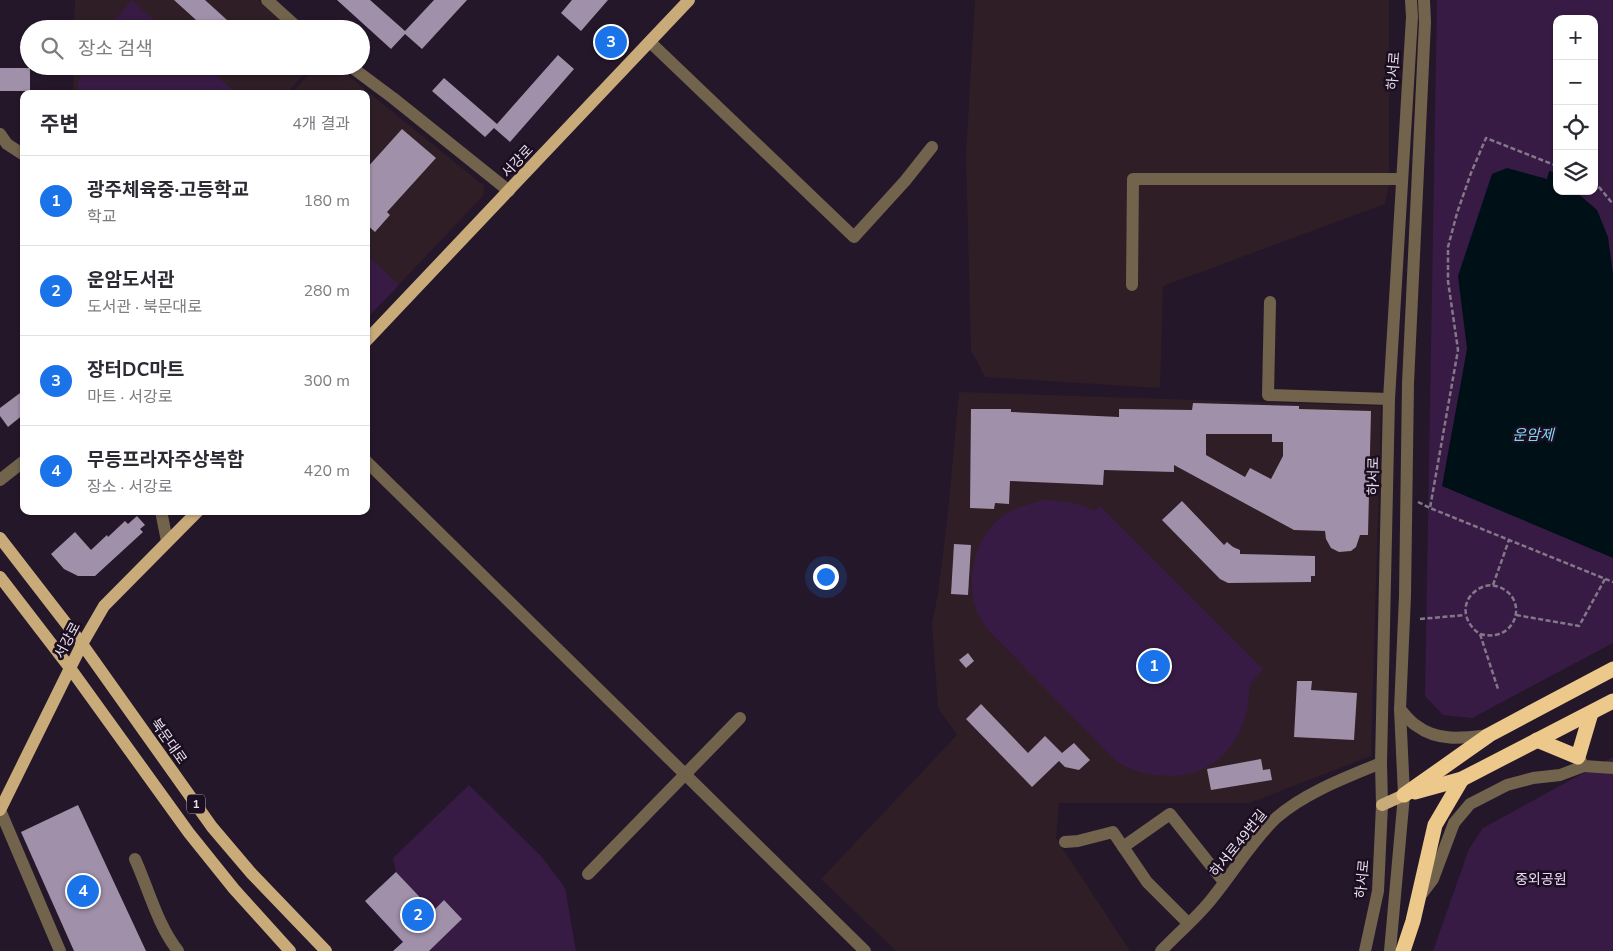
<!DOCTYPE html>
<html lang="ko">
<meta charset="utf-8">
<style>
:root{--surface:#fff;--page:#f2f2f3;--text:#2b2b33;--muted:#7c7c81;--line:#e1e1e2;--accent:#1a73e8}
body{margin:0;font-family:"Nunito Sans","Noto Sans KR",sans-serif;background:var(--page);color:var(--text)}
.controls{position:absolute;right:15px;top:15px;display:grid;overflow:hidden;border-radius:10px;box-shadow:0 1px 4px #0004}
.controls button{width:45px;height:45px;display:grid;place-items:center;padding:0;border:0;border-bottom:1px solid var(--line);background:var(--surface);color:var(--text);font:25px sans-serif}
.you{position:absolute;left:825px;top:576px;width:18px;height:18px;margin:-12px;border:4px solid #fff;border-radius:50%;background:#1a73e8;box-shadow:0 0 0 8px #1a73e833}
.badge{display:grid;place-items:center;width:32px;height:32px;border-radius:50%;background:var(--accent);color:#fff;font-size:16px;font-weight:700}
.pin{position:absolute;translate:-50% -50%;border:2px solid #fff;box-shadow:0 1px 5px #0006}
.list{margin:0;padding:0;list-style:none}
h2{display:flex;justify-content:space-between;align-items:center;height:65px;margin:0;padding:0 20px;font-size:21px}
h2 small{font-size:16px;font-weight:400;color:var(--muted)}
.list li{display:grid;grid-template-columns:32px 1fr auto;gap:15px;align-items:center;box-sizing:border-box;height:90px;padding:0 20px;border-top:1px solid var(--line)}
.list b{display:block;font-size:19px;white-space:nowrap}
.list p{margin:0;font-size:16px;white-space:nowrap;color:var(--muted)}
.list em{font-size:16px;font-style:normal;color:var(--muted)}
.icon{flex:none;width:28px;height:28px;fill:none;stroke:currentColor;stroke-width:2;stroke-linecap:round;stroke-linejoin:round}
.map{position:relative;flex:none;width:1613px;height:951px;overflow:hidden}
.search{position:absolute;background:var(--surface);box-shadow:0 1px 4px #0004;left:20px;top:20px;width:350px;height:55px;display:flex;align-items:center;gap:12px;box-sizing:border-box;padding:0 18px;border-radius:28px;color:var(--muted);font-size:19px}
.panel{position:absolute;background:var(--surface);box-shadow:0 1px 4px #0004;left:20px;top:90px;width:350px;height:425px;border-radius:10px}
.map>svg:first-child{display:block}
.education{fill:#2f1e26}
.green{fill:#371b44;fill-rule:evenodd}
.water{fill:#001017}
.building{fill:#a090a9;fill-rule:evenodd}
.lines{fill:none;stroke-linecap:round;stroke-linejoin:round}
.path{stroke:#827888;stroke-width:2.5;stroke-dasharray:5 2.5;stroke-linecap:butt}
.minor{stroke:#72634c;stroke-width:12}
.major{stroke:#c9ab7a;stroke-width:12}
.highway{stroke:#ecc88b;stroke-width:15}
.labels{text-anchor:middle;stroke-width:5;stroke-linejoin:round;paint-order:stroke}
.shield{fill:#1a0e20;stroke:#aaa0af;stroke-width:1}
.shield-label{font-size:12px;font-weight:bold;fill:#e7dfec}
.street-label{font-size:14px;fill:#e7dfec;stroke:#1a0e20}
.park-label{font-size:14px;fill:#edd8f7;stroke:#1a0e20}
.water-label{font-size:15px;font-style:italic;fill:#7fd7f5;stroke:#1a0e20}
</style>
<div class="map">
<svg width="1613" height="951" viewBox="0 0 1613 951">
<rect width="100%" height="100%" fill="#24172a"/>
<g class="education">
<path d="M75,0h183l33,29h-217z"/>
<path d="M975,0h414v185l-4,19 -222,82 -3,102 -175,-11 -14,-27 -5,-196z"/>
<path d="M74,66h237l-25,28h-213z"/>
<path d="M316,66h20l148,120 -1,10 -117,123v-225h-75z"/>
<path d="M959,392l422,14 -10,350 -122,47h-190l-3,35 74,113h-234l-75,-72 136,-144 -19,-27 -6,-84 6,-31 10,-80z"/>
</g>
<g class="green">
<path d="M132,0l32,29h-57z"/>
<path d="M1437,0h176v643l-141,75 -29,-3 -18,-19zM1557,19h37v172h-37z"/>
<path d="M83,66h123l31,28h-151l-9,-7z"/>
<path d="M366,254l33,31 -33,34z"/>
<path d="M1044,500c18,1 35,2 50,11l6,-5 163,163c-3,4 -10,10 -12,15 -3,5 -2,22 -5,30 -11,37 -34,60 -74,62 -21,0 -41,-4 -58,-17l-124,-127c-6,-7 -11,-14 -14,-23 -11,-31 0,-72 25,-92 12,-9 28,-13 43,-17z"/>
<path d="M1613,757v194h-180l36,-102 14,-21z"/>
<path d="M469,785l73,72 23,31 11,63h-147l-10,-11h21l22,-21 -17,-18 -12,10 -37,-39 -3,-14z"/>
</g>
<path class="water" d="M1507,168l40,11 2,-8 8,2v18h18l22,19 11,27 5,37v284l-171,-72 25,-137 -9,-73 34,-102z"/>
<g class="building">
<path d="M174,0h31l32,29h-31z"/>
<path d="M337,0h33l35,31 29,-31h33l-45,49 -17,-15 -14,15z"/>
<path d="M572,0h36l-27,31 -20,-18z"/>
<path d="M558,55l16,14 -64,73 -16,-14 -9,9 -53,-46 12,-13 53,46z"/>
<rect x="0" y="68" width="30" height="23"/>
<path d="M402,129l34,29 -49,54 3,3 -15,17 -9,-8v-55z"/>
<path d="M24,390v24l-16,13 -8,-11v-8z"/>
<path d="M1193,403l106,3v3l72,2 -3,124h-8l-4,12 -5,4 -12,1 -8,-4 -5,-9 -1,-8 -31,-1 -120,-65v7l-70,-2 -1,15 -93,-4 -1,23 -14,-1 -1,6 -24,-1 1,-99h40v3l108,5v-8l73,1zM1206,434h66v8h11v14l-12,23 -21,-11 -5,9 -39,-22z"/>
<path d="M1182,501l42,44 3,-3 6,5 7,3v4l75,2v20h-4v6l-83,1 -8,-4 -58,-59z"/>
<path d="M137,516l8,9 -5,4 3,3 -48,44h-17l-14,-7 -13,-15 24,-22 16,18 16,-15 1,2 17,-16 3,3z"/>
<path d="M954,544l17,1 -3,50 -17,-1z"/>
<path d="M968,653l6,8 -8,7 -7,-8z"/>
<path d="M1297,681h15l-1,9 46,3 -3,47 -60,-3z"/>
<path d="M981,704l47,49 17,-17 17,17 12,-10 16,17 -11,10 -14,-3 -6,-6 -27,26 -66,-68z"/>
<path d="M1261,759l2,11 7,-1 2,11 -61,10 -4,-21z"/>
<path d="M78,805l68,146h-72l-53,-119z"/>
<path d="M396,872l37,39 11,-11 18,19 -33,32h-36l10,-9 -38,-41z"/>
</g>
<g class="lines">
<g class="path">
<path d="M1557,166l-71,-28 -15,35 -14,40 -9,34v34l10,69 -28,158 183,74"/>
<path d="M1594,181l19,23"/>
<path d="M1418,502l12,6"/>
<path d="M1493,585l16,-45"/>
<path d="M1516,615l63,11 26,-47"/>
<path d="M1420,619l45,-4"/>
<path d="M1480,634c36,10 50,-35 19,-47 -7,-3 -15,-2 -22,3 -18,12 -13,34 3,44l18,55"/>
</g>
<g class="minor">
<path d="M267,0l32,29"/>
<path d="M650,42l204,195 51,-56 27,-34"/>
<path d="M350,66l43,32 116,93"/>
<path d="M0,134l7,10 17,11"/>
<path d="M1132,285l1,-106h268"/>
<path d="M1270,302l-2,93 121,4"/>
<path d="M366,461l499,490"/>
<path d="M0,480l24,-19"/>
<path d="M161,511l6,30"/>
<path d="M1400,709c5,6 10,13 17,17 21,16 47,12 72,9"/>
<path d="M1579,759l5,7 29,2"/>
<path d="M0,810l60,141"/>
<path d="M1065,842l13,-1 35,-9 34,50 41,41"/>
<path d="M1123,847l47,-33 54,68"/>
<path d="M135,859c14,31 22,65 43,92"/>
<path d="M588,874l152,-156"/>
<path d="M1420,896l13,-17 21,-56 16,-19 37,-19 26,-7 27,-3 24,-9"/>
<path d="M1161,951c17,-18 38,-35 53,-55 21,-26 38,-55 62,-78 28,-25 71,-41 105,-55"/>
<path d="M1365,951l13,-60 4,-86 -1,-42 8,-364 23,-382 -1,-17"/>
<path d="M1390,951l14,-156 -4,-86 5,-113 3,-213 17,-361 -1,-22"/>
</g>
<g class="major">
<path d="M366,341l323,-341"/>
<path d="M0,538l82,106 130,183 40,47 74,77"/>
<path d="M0,577l70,91 119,165 45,56 56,62"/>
<path d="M1382,805l22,-10"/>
<path d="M0,810l82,-166 22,-38 94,-95"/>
</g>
<g class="highway">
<path d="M1537,740l41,17 13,-44"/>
<path d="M1415,792l47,-13 151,-78"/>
<path d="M1404,795l85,-60 124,-66"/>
<path d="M1403,951l10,-30 22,-96 27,-46"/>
</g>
</g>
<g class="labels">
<rect class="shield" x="187" y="794.5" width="18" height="19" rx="4"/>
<g class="shield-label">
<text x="196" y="808">1</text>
</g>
<g class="street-label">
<text transform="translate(1393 71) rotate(-86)" y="5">하서로</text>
<text transform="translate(517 161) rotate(-47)" y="5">서강로</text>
<text transform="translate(1373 476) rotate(-89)" y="5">하서로</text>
<text transform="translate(67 640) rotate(-62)" y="5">서강로</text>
<text transform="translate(169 741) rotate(55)" y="5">북문대로</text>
<text transform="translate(1238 843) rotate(-51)" y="5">하서로49번길</text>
<text transform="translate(1362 879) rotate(-85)" y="5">하서로</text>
</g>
<g class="park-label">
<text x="1541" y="884">중외공원</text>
</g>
<g class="water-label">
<text x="1533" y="440">운암제</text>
</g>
</g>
</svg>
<div class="controls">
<button>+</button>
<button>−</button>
<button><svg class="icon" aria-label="locate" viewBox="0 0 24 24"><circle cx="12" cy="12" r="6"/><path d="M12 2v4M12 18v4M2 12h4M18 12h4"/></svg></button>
<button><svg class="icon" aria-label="layers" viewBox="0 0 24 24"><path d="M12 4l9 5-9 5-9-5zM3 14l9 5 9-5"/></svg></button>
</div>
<div class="you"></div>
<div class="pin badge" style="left:1154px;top:666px">1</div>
<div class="pin badge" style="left:418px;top:915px">2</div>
<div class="pin badge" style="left:611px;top:42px">3</div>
<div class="pin badge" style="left:83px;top:891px">4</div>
<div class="search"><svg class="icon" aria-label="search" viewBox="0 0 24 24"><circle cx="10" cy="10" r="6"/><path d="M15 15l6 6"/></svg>장소 검색</div>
<section class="panel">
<h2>주변<small>4개 결과</small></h2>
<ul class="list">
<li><span class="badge">1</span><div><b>광주체육중·고등학교</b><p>학교</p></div><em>180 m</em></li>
<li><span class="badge">2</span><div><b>운암도서관</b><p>도서관 · 북문대로</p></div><em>280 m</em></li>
<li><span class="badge">3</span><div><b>장터DC마트</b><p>마트 · 서강로</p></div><em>300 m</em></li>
<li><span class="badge">4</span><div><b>무등프라자주상복합</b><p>장소 · 서강로</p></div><em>420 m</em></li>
</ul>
</section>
</div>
